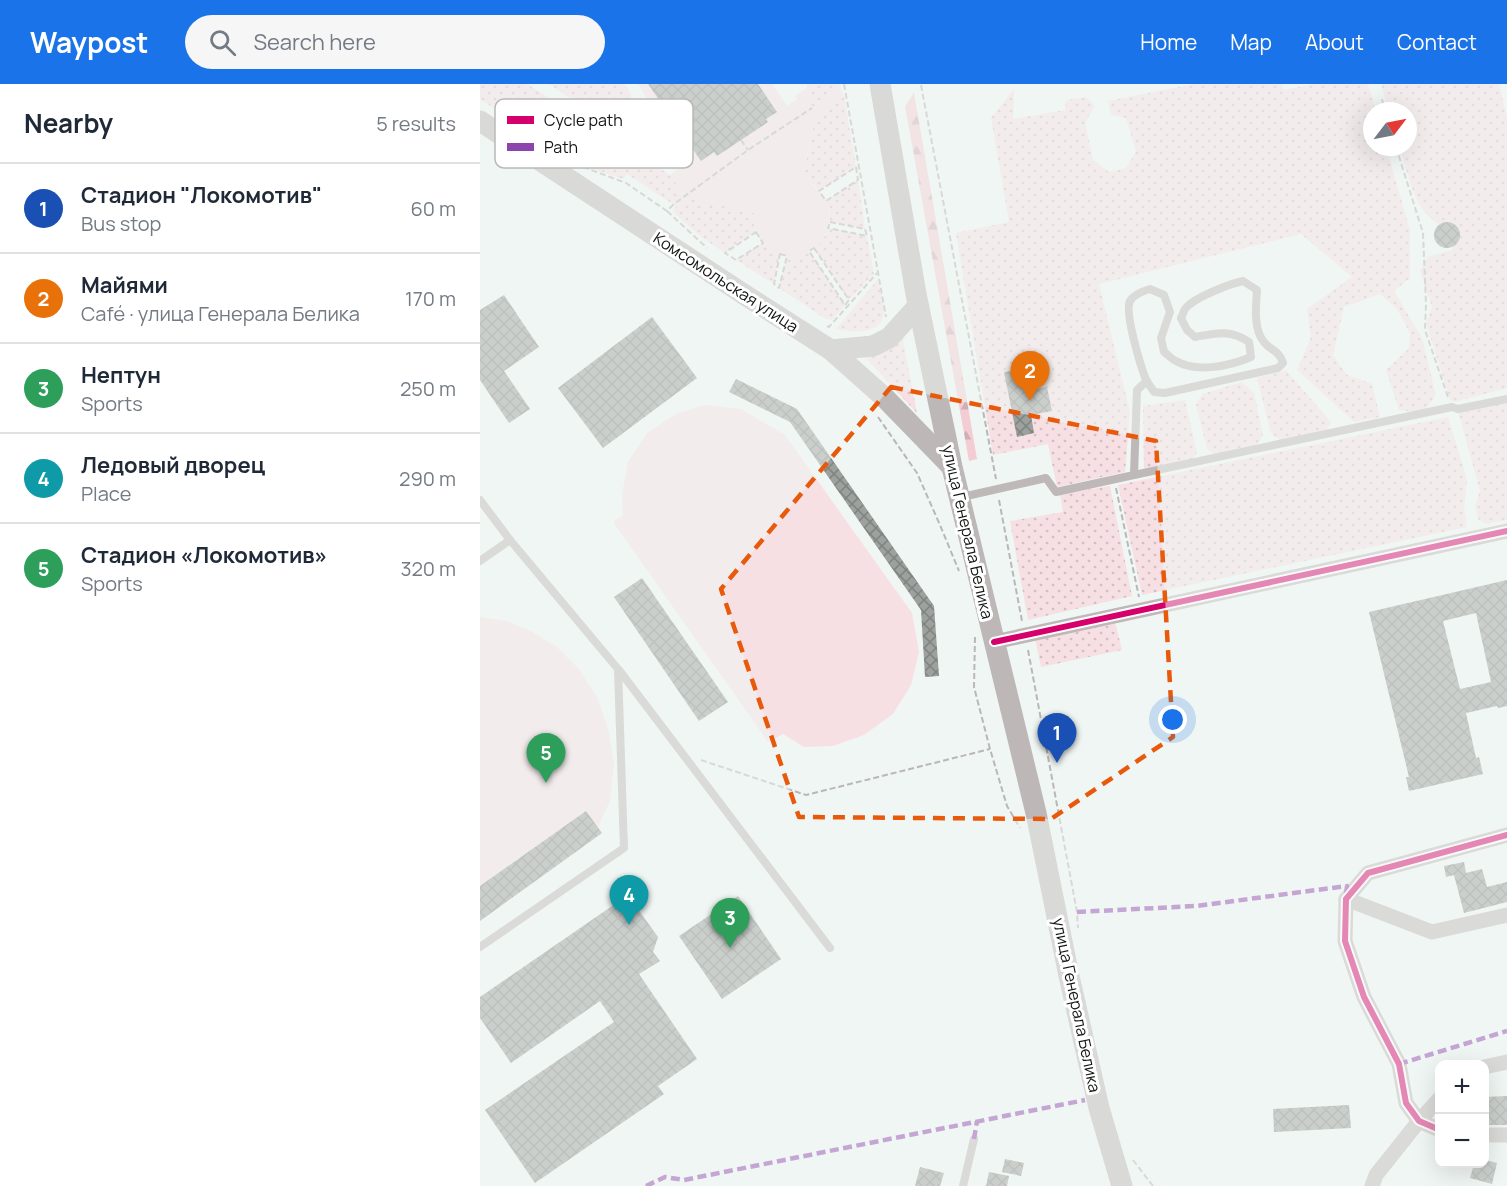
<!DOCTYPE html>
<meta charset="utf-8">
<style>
:root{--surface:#fff;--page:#f6f6f7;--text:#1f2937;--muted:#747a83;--line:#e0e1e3;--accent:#1a73e8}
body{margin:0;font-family:Manrope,sans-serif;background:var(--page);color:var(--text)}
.controls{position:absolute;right:18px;bottom:18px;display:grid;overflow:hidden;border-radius:12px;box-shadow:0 6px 24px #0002}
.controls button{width:54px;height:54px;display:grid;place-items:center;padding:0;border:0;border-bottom:2px solid var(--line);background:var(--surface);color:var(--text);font:30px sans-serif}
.compass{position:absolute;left:883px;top:18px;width:54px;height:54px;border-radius:50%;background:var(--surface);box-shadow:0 6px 24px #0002;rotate:58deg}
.you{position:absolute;left:693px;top:636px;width:21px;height:21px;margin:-15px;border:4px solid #fff;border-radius:50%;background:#1a73e8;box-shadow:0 0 0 9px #1a73e833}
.badge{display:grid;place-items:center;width:39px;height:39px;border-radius:50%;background:var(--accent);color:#fff;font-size:20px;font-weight:700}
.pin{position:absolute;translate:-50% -50px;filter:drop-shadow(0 2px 3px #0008)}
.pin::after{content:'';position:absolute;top:32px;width:21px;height:18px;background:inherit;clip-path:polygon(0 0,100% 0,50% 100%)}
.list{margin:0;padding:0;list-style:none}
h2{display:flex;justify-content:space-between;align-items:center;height:78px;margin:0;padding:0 24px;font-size:26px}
h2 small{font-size:20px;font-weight:400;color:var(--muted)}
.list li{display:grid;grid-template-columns:39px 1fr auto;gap:18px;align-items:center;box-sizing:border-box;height:90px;padding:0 24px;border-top:2px solid var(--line)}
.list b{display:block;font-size:22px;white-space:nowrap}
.list p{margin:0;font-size:20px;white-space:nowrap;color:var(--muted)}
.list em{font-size:20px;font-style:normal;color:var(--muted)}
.icon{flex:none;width:33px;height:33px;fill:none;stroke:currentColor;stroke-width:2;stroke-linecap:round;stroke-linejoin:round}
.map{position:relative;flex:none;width:1027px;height:1102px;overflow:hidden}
header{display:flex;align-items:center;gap:36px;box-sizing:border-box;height:84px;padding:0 30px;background:var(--accent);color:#fff}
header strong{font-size:28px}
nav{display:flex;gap:33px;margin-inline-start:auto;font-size:21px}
.search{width:420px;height:54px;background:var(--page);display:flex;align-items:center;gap:15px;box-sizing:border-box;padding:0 21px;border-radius:33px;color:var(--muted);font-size:22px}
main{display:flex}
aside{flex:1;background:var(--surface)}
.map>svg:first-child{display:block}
.grass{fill:url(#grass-dots)}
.forest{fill:url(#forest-firs)}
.pitch{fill:#f7e0e4}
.building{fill:url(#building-cross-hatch);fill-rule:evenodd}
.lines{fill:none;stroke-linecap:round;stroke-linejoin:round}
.path{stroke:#b9b7b7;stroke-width:2;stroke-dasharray:6 3;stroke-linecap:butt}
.lane{stroke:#bfb8b9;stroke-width:8}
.street{stroke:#bfb8b9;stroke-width:15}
.secondary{stroke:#bdb7b8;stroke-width:21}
.quiet{stroke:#8e44ad;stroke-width:4.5;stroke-dasharray:9 4.5;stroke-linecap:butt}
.cycleway-casing{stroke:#fff;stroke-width:10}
.cycleway{stroke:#d6006c;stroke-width:6}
.marked{fill:none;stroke:#e8590c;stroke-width:4.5;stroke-dasharray:12 8;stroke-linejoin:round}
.labels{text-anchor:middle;stroke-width:6;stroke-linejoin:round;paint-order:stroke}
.street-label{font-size:16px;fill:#121613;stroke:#fff}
.key{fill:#fff;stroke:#b8b9b8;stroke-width:1.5}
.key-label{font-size:16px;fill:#121613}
</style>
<header>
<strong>Waypost</strong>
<div class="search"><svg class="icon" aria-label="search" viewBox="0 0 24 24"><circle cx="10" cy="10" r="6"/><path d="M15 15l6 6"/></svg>Search here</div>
<nav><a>Home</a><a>Map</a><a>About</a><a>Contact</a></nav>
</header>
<main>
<aside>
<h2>Nearby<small>5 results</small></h2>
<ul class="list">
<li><span class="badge" style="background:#1a4fb4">1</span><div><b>Стадион &quot;Локомотив&quot;</b><p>Bus stop</p></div><em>60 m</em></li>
<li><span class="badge" style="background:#e8710a">2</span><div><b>Майями</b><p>Café · улица Генерала Белика</p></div><em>170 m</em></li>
<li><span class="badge" style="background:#2e9e5b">3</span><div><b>Нептун</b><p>Sports</p></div><em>250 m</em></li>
<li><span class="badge" style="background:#0f9aa8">4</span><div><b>Ледовый дворец</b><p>Place</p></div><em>290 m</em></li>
<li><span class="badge" style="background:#2e9e5b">5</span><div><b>Стадион «Локомотив»</b><p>Sports</p></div><em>320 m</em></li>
</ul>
</aside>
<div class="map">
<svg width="1027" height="1102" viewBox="0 0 1027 1102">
<defs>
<pattern id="grass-dots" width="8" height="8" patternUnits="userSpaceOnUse" patternTransform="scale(1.5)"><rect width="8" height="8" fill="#f7e0e4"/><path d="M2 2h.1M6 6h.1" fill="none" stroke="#d3bfc3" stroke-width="1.8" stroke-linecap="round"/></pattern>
<pattern id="forest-firs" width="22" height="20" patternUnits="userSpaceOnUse" patternTransform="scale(1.5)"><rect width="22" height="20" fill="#f3ccd4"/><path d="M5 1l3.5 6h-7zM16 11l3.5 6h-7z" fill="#cfaeb5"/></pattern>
<pattern id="building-cross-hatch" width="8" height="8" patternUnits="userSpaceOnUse" patternTransform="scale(1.5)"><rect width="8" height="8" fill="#9ca19e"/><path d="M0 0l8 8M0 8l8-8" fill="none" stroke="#7e8280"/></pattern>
</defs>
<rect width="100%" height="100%" fill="#f0f6f3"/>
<g class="grass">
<path d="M0,0h47l143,91 13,19 -12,9 -44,-29 -4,5 -40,-13 -103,-67z"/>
<path d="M69,0h75c3,4 8,9 7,13 -1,5 -25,20 -29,20 -2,0 -3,-1 -5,-1z"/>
<path d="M327,0h33l1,5 -29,19z"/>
<path d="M714,0h87l3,6 29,-6h55l8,27h-4v36h14l24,83v48l-16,13 28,47 14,57 -13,18 -24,-3 -13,-40 23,-22 1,-15 -13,-24 -17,-15 -36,13 -11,48 14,20 25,9 8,33 -26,5 -57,-52 14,-33 -4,-28 45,-32 -51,-43 -202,50 31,128 -5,60 -68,15 -9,-43 -55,11 -37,-222 53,-11 -18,-104 23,-29 -1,30 52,-9 1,-10 20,-3 9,9 -10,17 8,37 16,12 17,-4 10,-17 -10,-33 -15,-3 -3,-14z"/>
<path d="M901,0h118l8,33v271l-53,14 -4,-2 -24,-77 6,-16 -12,-36 8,-14 24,-7 6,-15c-8,-5 -18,-9 -25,-15 -21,-17 -26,-49 -33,-73h8v-36h-19z"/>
<path d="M364,12l12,71 -37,24 -5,-6 -12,-5 14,-66z"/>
<path d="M378,96l7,49 -35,-7v-11l-4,-10z"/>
<path d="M208,114l67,15 -1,10 2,9 -31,21 -25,-17 -27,-24 3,-6z"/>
<path d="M348,144l39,8 7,38 -25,26 -35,-52 12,-13z"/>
<path d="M283,159l12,9 5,2 -6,30 -38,-24z"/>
<path d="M329,167l36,54 -13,15 -6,-1 -47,-31 8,-32 12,-1z"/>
<path d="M398,195c2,11 8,26 5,38 -3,18 -35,15 -47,12z"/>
<path d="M422,251l15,78 -59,-63z"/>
<path d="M806,286l45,52 -5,9 -45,10 -10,-8 -14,-55z"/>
<path d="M762,298l12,11 9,42 -6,10 -42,10 -8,-6 -11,-44 6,-11z"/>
<path d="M705,316l12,53 -7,9 -46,6 -1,-62z"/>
<path d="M1027,317v119l-21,4 -8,-5 -3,-13 5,-15 -22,-80z"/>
<path d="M968,333l19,62 -3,30 3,18 -325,68 -24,-110z"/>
<path d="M630,402l22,110 -104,24 -18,-99 53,-9 -3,-18z"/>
<path d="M635,538l7,28 -81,17 -6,-28z"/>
</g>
<path class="forest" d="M434,9l63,366 -8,2 -64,-355z"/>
<g class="pitch">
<path d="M158,0h134l15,22 10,-7 -2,-3 13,-9 4,21 29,-19 3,7 -28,18 -14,65c61,30 9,103 -35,68 -11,-9 -14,-21 -13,-34l-66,-15 -12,8 -5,-3 12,-9 -13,-19 18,-13z"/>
<path d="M225,321l36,4 44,26 127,178 7,39 -8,33 -18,29 -29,21 -31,11 -29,1 -21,-13 -15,8 -155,-220 10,-7 -1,-21 6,-32 19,-29 29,-19z"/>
<path d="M0,533l27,4 24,10 26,16 22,22 19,30 11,33 5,32 -4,37 -12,26 4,6 -122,88z"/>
</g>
<g class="building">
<path d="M168,0h110l19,28 -11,7 2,3 -51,34 -3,-4 -13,9z"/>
<circle cx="967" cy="151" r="13"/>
<path d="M24,211l35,52 -35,24 26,38 -21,14 -29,-43v-70z"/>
<path d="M172,233l45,61 -94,70 -45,-60z"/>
<path d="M542,285l4,22 21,-4 5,24 -21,4 3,18 -17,4 -13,-65z"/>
<path d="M256,295l61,30 137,197 5,70 -14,1 -4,-67 -131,-188 -61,-30z"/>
<path d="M162,494l86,124 -29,19 -85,-124z"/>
<path d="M1027,496v126l-9,2 -1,-2 -31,7 10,45 3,-1 4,17 -74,17 -3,-14h3l-40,-165zM996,529l15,69 -31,7 -17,-68z"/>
<path d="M106,727l16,22 -122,88v-35z"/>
<path d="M984,778l2,11 16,-4 5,18 20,-5v20l-43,11 -10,-38 -8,2 -2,-11z"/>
<path d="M148,811l30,42 -5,15 7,9 -21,13 58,85 -39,27 6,8 -129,89 -50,-73 129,-88 -14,-21 -89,62 -31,-45v-21z"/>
<path d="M258,812l43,63 -59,40 -43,-63z"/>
<path d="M1027,1012v29h-22v-28z"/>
<path d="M869,1021l2,23 -77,4 -1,-23z"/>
<path d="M525,1075l19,4 -3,13 -19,-4z"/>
<path d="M1005,1076l12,3 -5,21 -22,-6 4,-14h11z"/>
<path d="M440,1083l24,6 -4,13h-25z"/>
<path d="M509,1088l20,4 -2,10h-21z"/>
</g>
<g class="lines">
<g class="path">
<path d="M364,0l42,233"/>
<path d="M441,1l75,394"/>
<path d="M902,15l3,12"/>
<path d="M261,56l7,10"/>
<path d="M916,63l27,86 3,71 -1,26 23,67"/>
<path d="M103,83l43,16 41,28 7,-7 74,-54 64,-42"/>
<path d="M376,83l2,13 -32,21 -7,-10z"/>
<path d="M187,127l40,37"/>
<path d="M350,138l35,7 2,7 -39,-8z"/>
<path d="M276,148l7,11 -27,17 -11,-7z"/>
<path d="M334,164l35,52 -4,5 -36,-54z"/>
<path d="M300,170l7,2 -8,32 -5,-4z"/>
<path d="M347,242l2,1 48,-54"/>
<path d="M398,333l39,56 23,52 19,46"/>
<path d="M636,404l23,109"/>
<path d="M519,416l23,121"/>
<path d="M495,553l-1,50 16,62 17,57 13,22"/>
<path d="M548,566l49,262 1,16"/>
<path d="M221,676l105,35 184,-46"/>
<path d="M653,1076l20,26"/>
</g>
<g class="lane">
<path d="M763,197l14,9c-1,15 -4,39 7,52 7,9 15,8 19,21l-5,5 -113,25 -11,-1c-2,-4 -6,-8 -8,-12 -5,-13 -22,-68 -16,-79 4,-7 13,-10 20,-12l14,6 6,17 -9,26 3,14c4,3 8,7 12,9 21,12 54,5 75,-4l-2,-15c-19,-13 -33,-9 -54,-5l-8,-7 -6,-12c2,-3 2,-6 4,-9 8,-11 44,-25 58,-28z"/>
<path d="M654,391l318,-68 6,2 49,-10"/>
<path d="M482,413l84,-19 10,14 78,-17 3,-85 10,-9"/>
<path d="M0,416l30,40 -30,21"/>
<path d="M139,586l211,278"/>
<path d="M0,863l144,-99 -6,-179 -108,-129"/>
<path d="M483,1102l11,-47"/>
</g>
<g class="street">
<path d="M514,558l513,-111"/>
<path d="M866,815l86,33 75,-17"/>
<path d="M1004,983l23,-5"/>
<path d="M960,1046l-21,-9 -13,-18 -7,-39 -35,-67 -19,-56 1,-42 22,-26 139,-38"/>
<path d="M1004,1051h23"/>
<path d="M892,1102l4,-11 43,-54 21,-23"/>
</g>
<g class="secondary">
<path d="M400,0l36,210 36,173 84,346 33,163 30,132 23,78"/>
<path d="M0,37l265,174 86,55 54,48 66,68"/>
<path d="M351,266l42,-4 16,-8 29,-32"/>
</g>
<g class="quiet">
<path d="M597,828l119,-6 151,-20 -1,10"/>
<path d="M919,980l108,-33"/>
<path d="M494,1055l3,-18"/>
<path d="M166,1102l19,-9 19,3 401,-80"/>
</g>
<defs>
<g id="cycleway">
<path d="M514,558l513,-111"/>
<path d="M960,1046l-21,-9 -13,-18 -7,-39 -35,-67 -19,-56 1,-42 22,-26 139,-38"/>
</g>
</defs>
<use href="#cycleway" class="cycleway-casing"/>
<use href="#cycleway" class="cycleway"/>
</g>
<path d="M0 0H1027V1102H0ZM411,303l265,54 17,296 -122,82 -252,-2 -78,-228z" fill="#f0f6f3" fill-opacity=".55" fill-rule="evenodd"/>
<path class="marked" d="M411,303l265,54 17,296 -122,82 -252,-2 -78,-228z"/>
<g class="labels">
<g class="street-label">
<text transform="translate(246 198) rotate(33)" y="6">Комсомольская улица</text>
<text transform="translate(488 448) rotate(77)" y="6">улица Генерала Белика</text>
<text transform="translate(597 921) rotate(78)" y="6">улица Генерала Белика</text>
</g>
</g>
<rect x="15" y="15" width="198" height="69" rx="9" class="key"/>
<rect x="27" y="32" width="27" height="8" fill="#d6006c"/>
<rect x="27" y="59" width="27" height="8" fill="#8e44ad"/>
<g class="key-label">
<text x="64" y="42">Cycle path</text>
<text x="64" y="69">Path</text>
</g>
</svg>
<div class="controls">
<button>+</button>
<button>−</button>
</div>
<svg class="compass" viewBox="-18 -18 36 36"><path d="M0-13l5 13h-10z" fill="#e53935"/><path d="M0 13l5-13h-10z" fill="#747a83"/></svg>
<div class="you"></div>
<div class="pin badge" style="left:577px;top:679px;background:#1a4fb4">1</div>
<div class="pin badge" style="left:550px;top:317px;background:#e8710a">2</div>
<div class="pin badge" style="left:250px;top:864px;background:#2e9e5b">3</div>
<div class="pin badge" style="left:149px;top:841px;background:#0f9aa8">4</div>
<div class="pin badge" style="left:66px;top:699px;background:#2e9e5b">5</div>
</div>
</main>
